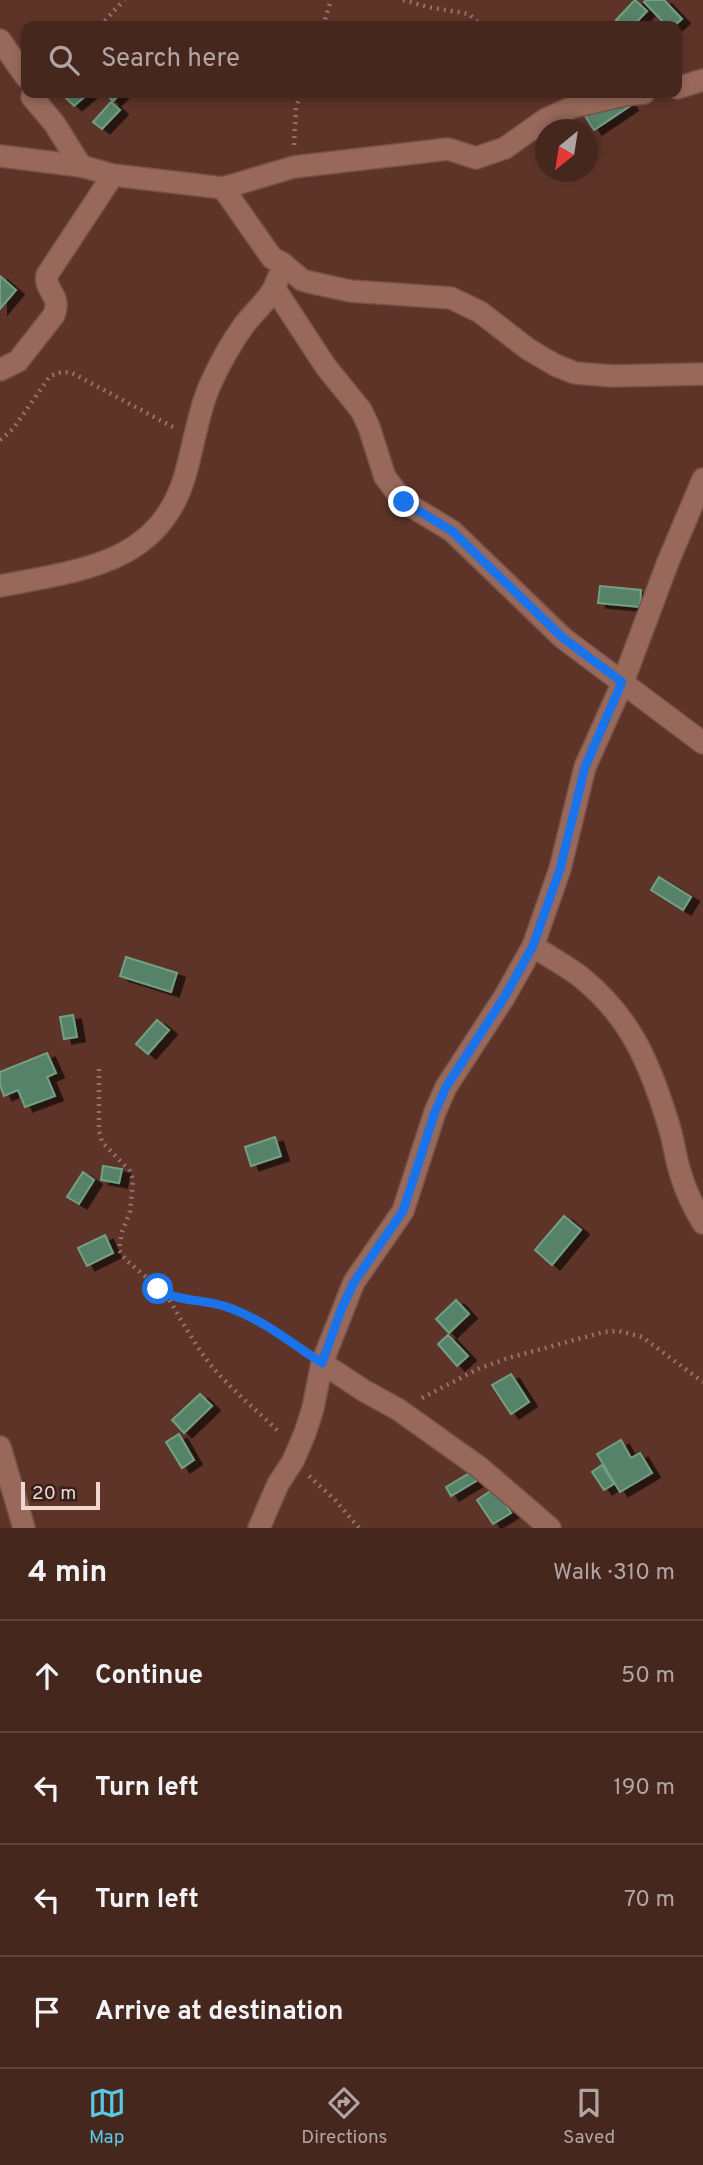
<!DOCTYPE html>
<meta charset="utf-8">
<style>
:root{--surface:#46271e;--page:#4d2f27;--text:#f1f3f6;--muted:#b0a5a4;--line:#5e443c;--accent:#59c8e4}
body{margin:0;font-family:Overpass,sans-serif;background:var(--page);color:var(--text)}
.compass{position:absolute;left:535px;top:119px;width:63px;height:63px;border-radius:50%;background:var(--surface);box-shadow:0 4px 10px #0003;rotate:210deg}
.scale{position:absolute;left:21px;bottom:18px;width:79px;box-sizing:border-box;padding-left:7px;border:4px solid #f2d6ce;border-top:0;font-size:19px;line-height:24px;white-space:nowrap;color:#f2d6ce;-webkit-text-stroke:5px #36221c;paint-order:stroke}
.stop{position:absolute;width:21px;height:21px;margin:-16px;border:5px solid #1a73e8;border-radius:50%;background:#fff}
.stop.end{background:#1a73e8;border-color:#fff;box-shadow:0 2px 7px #0008}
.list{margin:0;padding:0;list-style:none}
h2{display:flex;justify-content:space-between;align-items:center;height:91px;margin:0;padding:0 28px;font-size:30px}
h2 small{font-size:23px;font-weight:400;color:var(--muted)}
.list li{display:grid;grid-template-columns:46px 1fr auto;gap:21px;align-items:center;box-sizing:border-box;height:112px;padding:0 28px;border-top:2px solid var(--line)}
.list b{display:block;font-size:26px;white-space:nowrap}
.list em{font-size:23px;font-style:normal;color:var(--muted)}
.icon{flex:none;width:38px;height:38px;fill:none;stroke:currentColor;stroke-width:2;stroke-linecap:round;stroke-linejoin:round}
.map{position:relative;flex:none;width:703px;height:1528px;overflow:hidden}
.search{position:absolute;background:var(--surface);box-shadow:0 4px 10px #0003;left:21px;right:21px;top:21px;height:77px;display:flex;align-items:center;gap:18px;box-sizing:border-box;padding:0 24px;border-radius:14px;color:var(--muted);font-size:26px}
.sheet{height:539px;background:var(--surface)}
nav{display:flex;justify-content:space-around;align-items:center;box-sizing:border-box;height:98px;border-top:2px solid var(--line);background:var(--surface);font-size:19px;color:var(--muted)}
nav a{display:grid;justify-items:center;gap:4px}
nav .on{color:var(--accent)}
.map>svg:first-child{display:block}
.building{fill:#558267;stroke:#72a083;stroke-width:2;filter:url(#shadow)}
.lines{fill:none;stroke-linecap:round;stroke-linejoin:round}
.street-casing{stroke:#765248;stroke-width:24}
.path{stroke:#957166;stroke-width:4.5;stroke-dasharray:2 5;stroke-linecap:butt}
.street{stroke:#98695b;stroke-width:21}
.route{stroke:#1a73e8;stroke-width:9}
</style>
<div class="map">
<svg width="703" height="1528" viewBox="0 0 703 1528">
<defs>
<filter id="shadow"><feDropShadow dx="8" dy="4.5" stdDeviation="0" flood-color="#0009"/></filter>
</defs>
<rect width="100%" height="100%" fill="#5e3428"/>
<g class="building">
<path d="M635,0l12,11 -14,15h-10l-7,-6z"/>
<path d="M646,0h18l18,19 -8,7h-7l-23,-24z"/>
<path d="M65,93h24l-15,13 -11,-11z"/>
<path d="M105,93h16l-8,8z"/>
<path d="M621,93l9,13 -36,24 -10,-16z"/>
<path d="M111,102l9,8 -18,19 -9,-7z"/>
<path d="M0,276l16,14 -16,19z"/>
<path d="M600,586l41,4 -1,17 -42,-4z"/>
<path d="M659,877l32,20 -8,13 -32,-20z"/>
<path d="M126,957l51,16 -6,19 -51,-16z"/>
<path d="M73,1015l4,22 -13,2 -4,-22z"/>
<path d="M157,1020l12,10 -21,24 -12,-10z"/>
<path d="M47,1053l9,20 -9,4 8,19 -30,11 -7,-17 -14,6 -4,-11v-13z"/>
<path d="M275,1137l6,19 -30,10 -6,-19z"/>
<path d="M103,1166l19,3 -3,14 -18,-3z"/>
<path d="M83,1172l11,8 -15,24 -12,-7z"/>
<path d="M564,1216l17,14 -29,35 -17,-15z"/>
<path d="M105,1235l8,18 -26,13 -9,-18z"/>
<path d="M456,1300l13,14 -20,19 -13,-14z"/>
<path d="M448,1335l20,21 -11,10 -19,-22z"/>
<path d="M511,1374l18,28 -18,12 -19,-29z"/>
<path d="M200,1394l12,12 -28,27 -12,-13z"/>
<path d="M179,1434l15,26 -12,8 -16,-26z"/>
<path d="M621,1440l10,18 9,-5 12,20 -32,19 -23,-38z"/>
<path d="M602,1465l12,19 -10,6 -12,-18z"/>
<path d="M473,1471l5,9 -27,16 -5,-9z"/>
<path d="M495,1488l16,25 -18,11 -16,-24z"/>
</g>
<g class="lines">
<defs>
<g id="street">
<path d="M0,40l26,37"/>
<path d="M677,88l26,-8"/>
<path d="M33,93l-1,4 22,26 27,43"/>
<path d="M0,156l81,10 32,9 110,13 71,-21 154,-18 28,9 29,-10 41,-29 27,-12 52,-12 19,-2"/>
<path d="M223,188l49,70 10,5 20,17 7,2 41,9 101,7 29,14 48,37 27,16 20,8 38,3 90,-2"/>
<path d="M275,289l51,78 35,43 8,17 16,50 19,25 48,29 111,107 140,105"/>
<path d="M0,370l18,-9 36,-46c8,-21 -10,-23 -7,-40l66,-100"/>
<path d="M0,586c80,-16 161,-21 186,-114 8,-28 12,-60 24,-87 9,-20 21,-42 34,-60 12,-16 29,-28 34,-47"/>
<path d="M533,946c16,11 34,20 49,32 49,40 68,86 86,145 6,17 7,35 13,52 5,17 13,33 22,48"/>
<path d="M322,1363l41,27 36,20 80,57 71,61"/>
<path d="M0,1447l24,81"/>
<path d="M259,1528l19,-44 15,-23 12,-28 8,-25 9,-45 32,-81 49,-71 32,-99 11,-25 59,-91 28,-50 27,-77 25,-102 38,-85 45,-120 35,-83"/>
</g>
</defs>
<use href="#street" class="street-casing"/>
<g class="path">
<path d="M403,0l25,7 41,7 12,12"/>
<path d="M100,26l24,-26"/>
<path d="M323,26l8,-26"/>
<path d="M294,145l2,-37 5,-15"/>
<path d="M0,440l13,-11 37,-53 12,-4 10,1 101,54"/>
<path d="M99,1069v62l3,11 28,29 3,9 -3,31 -8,21 -2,11 -1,7 7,10 40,34 11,3 30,4 22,6 33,15 42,29"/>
<path d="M166,1294c14,24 27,48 44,70 20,25 47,46 70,69"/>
<path d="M422,1398l56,-29 30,-11 96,-26 15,-1 23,6 61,45"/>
<path d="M309,1476l26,24 24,28"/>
</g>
<use href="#street" class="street"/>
</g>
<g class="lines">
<path class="route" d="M158,1289c20,13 46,10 69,18 35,12 64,36 95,56l19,-53 13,-28 49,-71 32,-99 11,-25 59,-91 28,-50 27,-77 25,-102 37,-85 -59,-44 -111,-107 -48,-29"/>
</g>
</svg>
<svg class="compass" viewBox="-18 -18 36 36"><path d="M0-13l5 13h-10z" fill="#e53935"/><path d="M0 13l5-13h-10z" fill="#b0a5a4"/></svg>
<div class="scale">20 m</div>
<div class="stop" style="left:158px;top:1289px"></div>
<div class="stop end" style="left:404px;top:502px"></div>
<div class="search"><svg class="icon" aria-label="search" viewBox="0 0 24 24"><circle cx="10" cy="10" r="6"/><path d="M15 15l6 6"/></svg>Search here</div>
</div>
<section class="sheet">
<h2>4 min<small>Walk · 310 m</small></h2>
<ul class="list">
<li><svg class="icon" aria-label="ahead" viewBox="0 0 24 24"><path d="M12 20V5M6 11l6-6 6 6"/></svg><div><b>Continue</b></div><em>50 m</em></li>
<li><svg class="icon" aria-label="left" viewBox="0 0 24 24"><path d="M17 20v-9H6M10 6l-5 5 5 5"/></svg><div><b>Turn left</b></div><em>190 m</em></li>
<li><svg class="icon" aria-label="left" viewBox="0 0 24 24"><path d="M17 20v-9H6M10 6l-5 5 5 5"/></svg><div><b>Turn left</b></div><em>70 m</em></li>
<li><svg class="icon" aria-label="arrive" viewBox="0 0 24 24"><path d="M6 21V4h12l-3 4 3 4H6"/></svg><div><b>Arrive at destination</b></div></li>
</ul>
</section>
<nav>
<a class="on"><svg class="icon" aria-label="map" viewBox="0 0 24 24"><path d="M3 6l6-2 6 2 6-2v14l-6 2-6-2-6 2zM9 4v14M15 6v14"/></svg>Map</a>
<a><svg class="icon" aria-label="directions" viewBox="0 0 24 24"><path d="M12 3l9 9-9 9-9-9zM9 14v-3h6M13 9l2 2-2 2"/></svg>Directions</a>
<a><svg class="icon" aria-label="saved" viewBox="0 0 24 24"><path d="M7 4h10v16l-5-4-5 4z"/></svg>Saved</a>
</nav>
